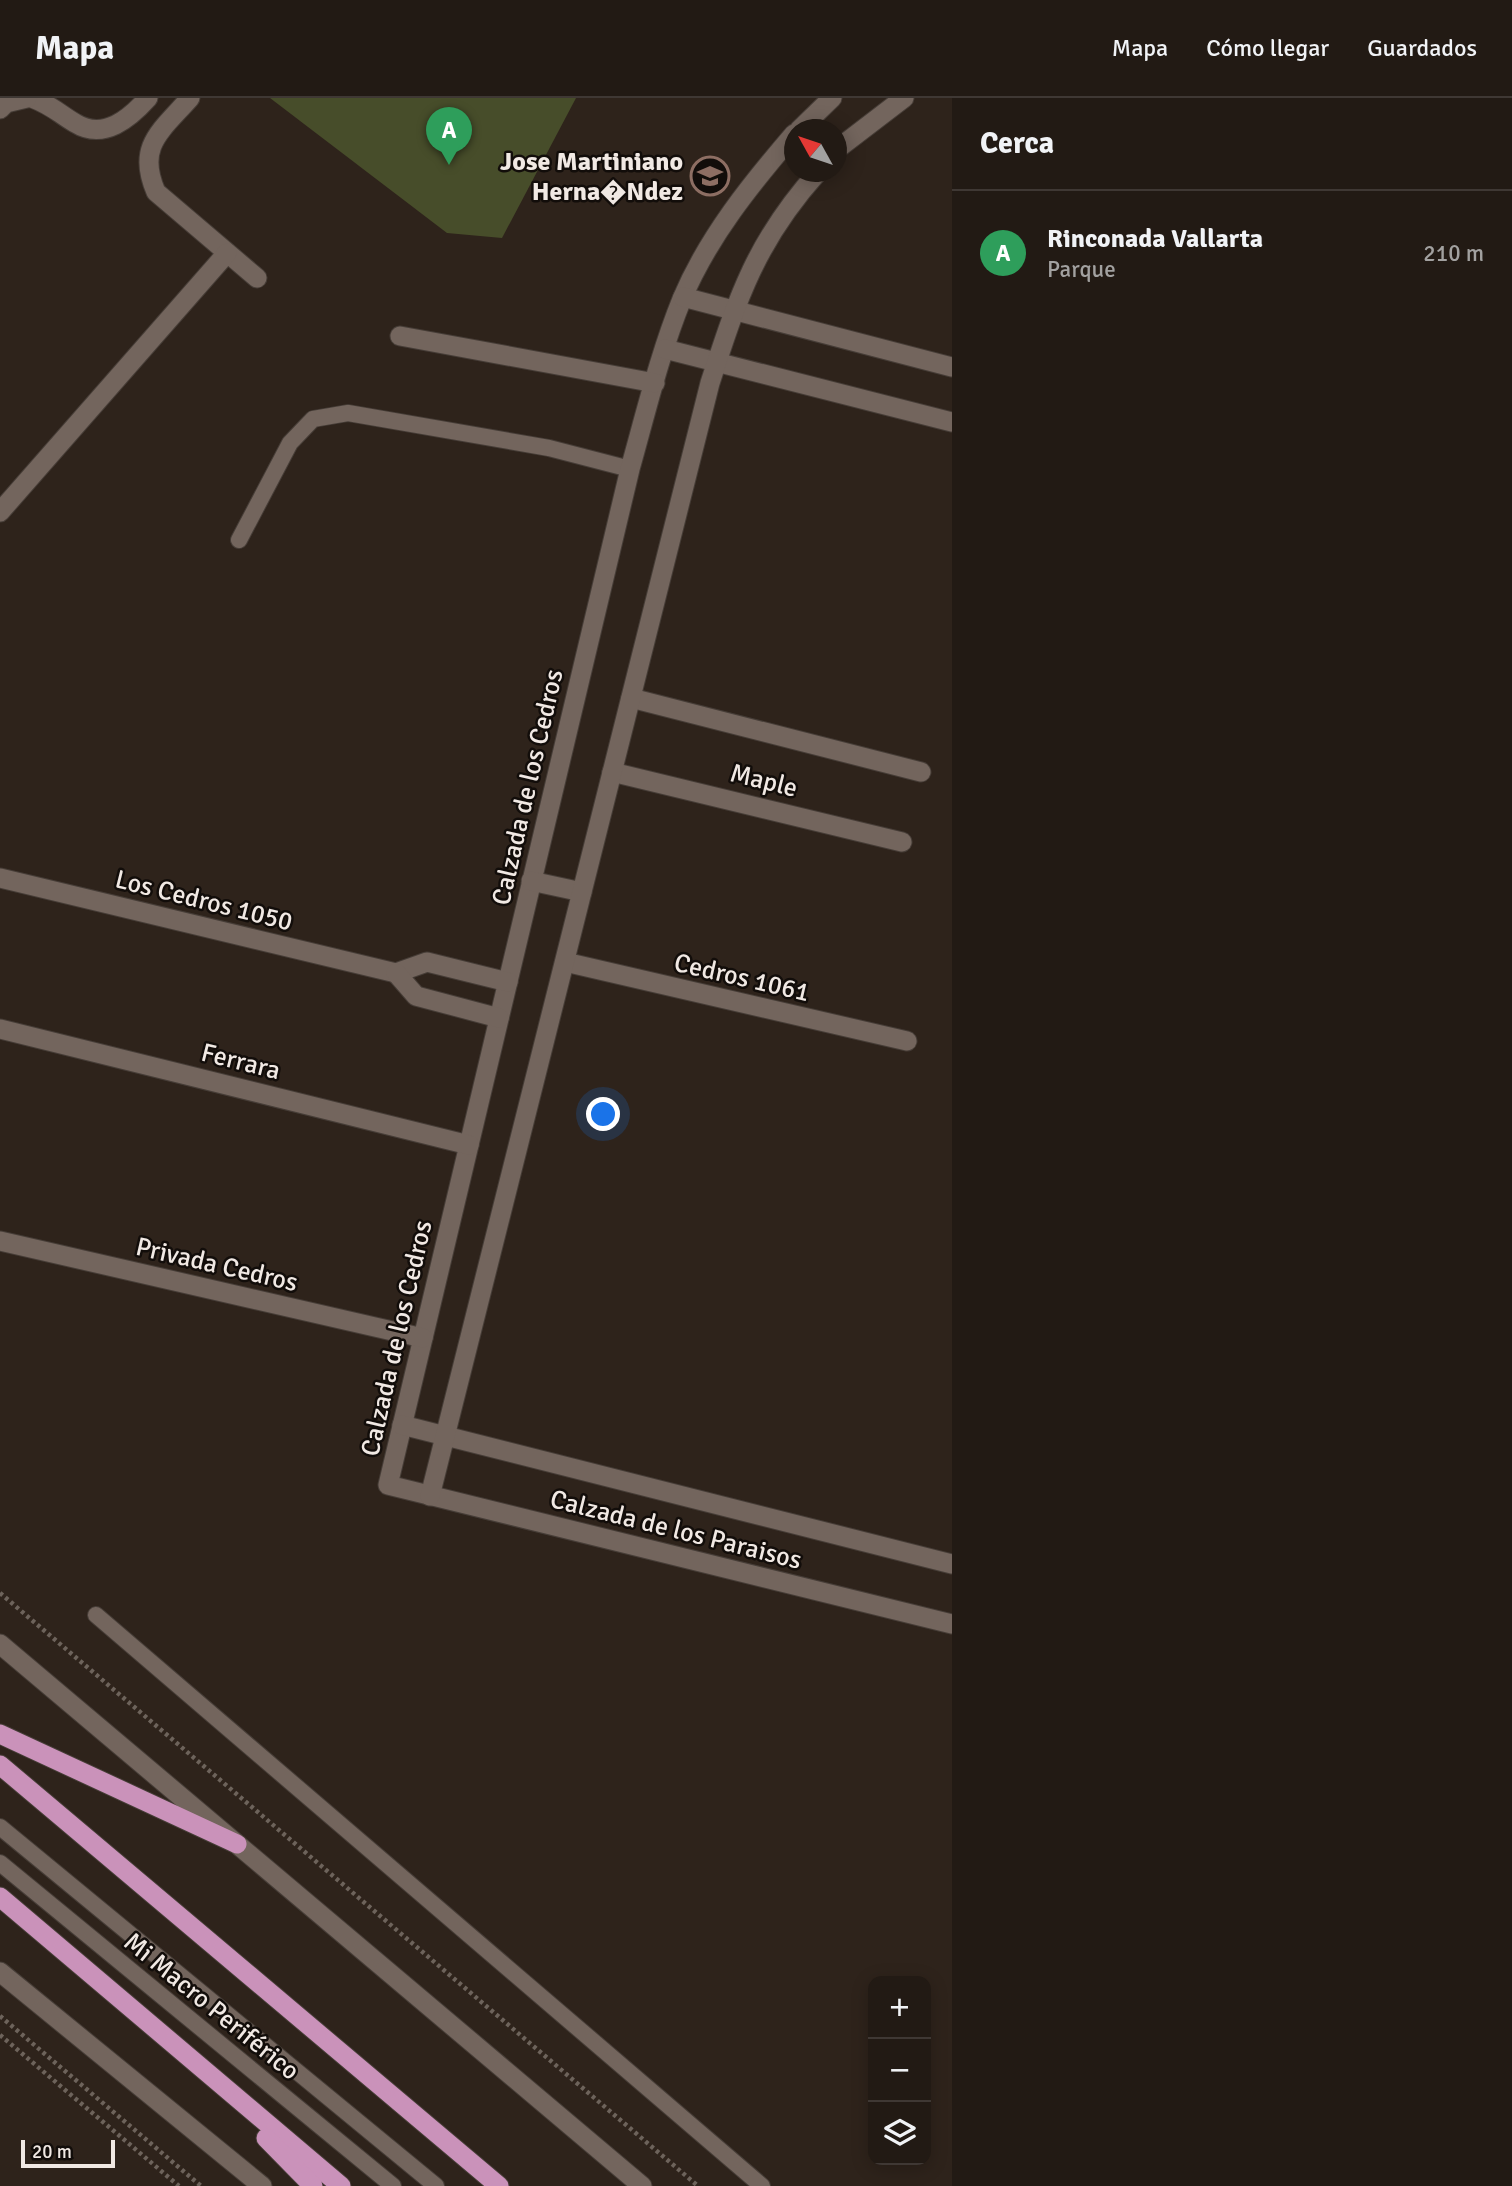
<!DOCTYPE html>
<html lang="es">
<meta charset="utf-8">
<style>
:root{--surface:#221a14;--page:#2a231d;--text:#f1f3f6;--muted:#a2a1a0;--line:#3f3834;--accent:#b45309}
body{margin:0;font-family:Signika,sans-serif;background:var(--page);color:var(--text)}
.controls{position:absolute;right:21px;bottom:21px;display:grid;overflow:hidden;border-radius:14px;box-shadow:0 4px 18px #0003}
.controls button{width:63px;height:63px;display:grid;place-items:center;padding:0;border:0;border-bottom:2px solid var(--line);background:var(--surface);color:var(--text);font:35px sans-serif}
.compass{position:absolute;left:784px;top:21px;width:63px;height:63px;border-radius:50%;background:var(--surface);box-shadow:0 4px 18px #0003;rotate:310deg}
.scale{position:absolute;left:21px;bottom:18px;width:94px;box-sizing:border-box;padding-left:7px;border:4px solid #f1e9e4;border-top:0;font-size:19px;line-height:24px;white-space:nowrap;color:#f1e9e4;-webkit-text-stroke:5px #120d0a;paint-order:stroke}
.you{position:absolute;left:604px;top:1017px;width:24px;height:24px;margin:-18px;border:5px solid #fff;border-radius:50%;background:#1a73e8;box-shadow:0 0 0 10px #1a73e833}
.badge{display:grid;place-items:center;width:46px;height:46px;border-radius:50%;background:var(--accent);color:#fff;font-size:23px;font-weight:700}
.pin{position:absolute;translate:-50% -58px;filter:drop-shadow(0 2px 4px #0008)}
.pin::after{content:'';position:absolute;top:37px;width:24px;height:21px;background:inherit;clip-path:polygon(0 0,100% 0,50% 100%)}
.list{margin:0;padding:0;list-style:none}
h2{display:flex;justify-content:space-between;align-items:center;height:91px;margin:0;padding:0 28px;font-size:30px}
h2 small{font-size:23px;font-weight:400;color:var(--muted)}
.list li{display:grid;grid-template-columns:46px 1fr auto;gap:21px;align-items:center;box-sizing:border-box;height:126px;padding:0 28px;border-top:2px solid var(--line)}
.list b{display:block;font-size:26px;white-space:nowrap}
.list p{margin:0;font-size:23px;white-space:nowrap;color:var(--muted)}
.list em{font-size:23px;font-style:normal;color:var(--muted)}
.icon{flex:none;width:38px;height:38px;fill:none;stroke:currentColor;stroke-width:2;stroke-linecap:round;stroke-linejoin:round}
.map{position:relative;flex:none;width:952px;height:2088px;overflow:hidden}
header{display:flex;align-items:center;gap:42px;box-sizing:border-box;height:98px;padding:0 35px;background:var(--surface);border-bottom:2px solid var(--line)}
header strong{font-size:33px}
nav{display:flex;gap:38px;margin-inline-start:auto;font-size:24px}
main{display:flex}
aside{flex:1;background:var(--surface)}
.map>svg:first-child{display:block}
.green{fill:#474d2a}
.lines{fill:none;stroke-linecap:round;stroke-linejoin:round}
.service-casing{stroke:#463d37;stroke-width:18}
.minor-casing{stroke:#463d37;stroke-width:21}
.trunk-casing{stroke:#463d37;stroke-width:21}
.path{stroke:#6d635b;stroke-width:4.5;stroke-dasharray:3.5 3.5;stroke-linecap:butt}
.service{stroke:#73655d;stroke-width:16}
.minor{stroke:#73655d;stroke-width:19}
.trunk{stroke:#ca92ba;stroke-width:19}
.labels{text-anchor:middle;stroke-width:5;stroke-linejoin:round;paint-order:stroke}
.poi-label{font-size:26px;font-weight:bold;fill:#f1e9e4;stroke:#120d0a;text-anchor:end}
.street-label{font-size:26px;fill:#f1e9e4;stroke:#120d0a}
</style>
<header>
<strong>Mapa</strong>
<nav><a>Mapa</a><a>Cómo llegar</a><a>Guardados</a></nav>
</header>
<main>
<div class="map">
<svg width="952" height="2088" viewBox="0 0 952 2088">
<rect width="100%" height="100%" fill="#2e231b"/>
<path class="green" d="M270,0h306l-74,140 -55,-5z"/>
<g class="lines">
<defs>
<g id="service">
<path d="M239,442l51,-97 23,-24 35,-6 201,35 81,21"/>
<path d="M96,1517l666,571"/>
<path d="M0,1729l436,359"/>
<path d="M0,1765l393,323"/>
</g>
<g id="minor">
<path d="M32,0c21,8 26,15 43,25 29,18 55,-5 73,-25"/>
<path d="M190,0c-29,33 -54,48 -34,94l101,86"/>
<path d="M0,11l6,-6 21,-5"/>
<path d="M799,32l33,-32"/>
<path d="M794,36c-43,50 -86,103 -112,165 -22,54 -36,113 -52,170l-242,1016 564,139"/>
<path d="M836,52l68,-52"/>
<path d="M683,199l269,70"/>
<path d="M400,238l255,47"/>
<path d="M665,251l287,73"/>
<path d="M0,414l227,-259"/>
<path d="M631,600l290,74"/>
<path d="M612,674l290,70"/>
<path d="M0,780l396,95 31,-11 81,20"/>
<path d="M531,783l51,11"/>
<path d="M565,864l342,79"/>
<path d="M396,875l20,23 83,22"/>
<path d="M0,931l469,116"/>
<path d="M0,1143l423,97"/>
<path d="M402,1327l550,139"/>
<path d="M430,1398l280,-1113c28,-86 46,-142 108,-211"/>
<path d="M0,1546l642,542"/>
<path d="M0,1874l262,214"/>
</g>
<g id="trunk">
<path d="M0,1636l237,110"/>
<path d="M0,1667l499,421"/>
<path d="M0,1799l341,289"/>
<path d="M266,2040l47,48"/>
</g>
</defs>
<use href="#service" class="service-casing"/>
<use href="#minor" class="minor-casing"/>
<use href="#trunk" class="trunk-casing"/>
<g class="path">
<path d="M0,1495l698,593"/>
<path d="M0,1918l201,170"/>
<path d="M0,1937l179,151"/>
</g>
<use href="#service" class="service"/>
<use href="#minor" class="minor"/>
<use href="#trunk" class="trunk"/>
</g>
<defs>
<symbol id="school-ring" viewBox="-11 -11 22 22"><circle r="9.5" fill="#120d0a" stroke="#8d6e63" stroke-width="1.5"/><path d="M0-5L7-2L0 1L-7-2ZM-4 1L0 2.5L4 1V4Q0 6-4 4Z" fill="#8d6e63"/></symbol>
</defs>
<g fill-rule="evenodd">
<use href="#school-ring" x="688" y="56" width="44" height="44"/>
</g>
<g class="labels">
<g class="poi-label">
<text x="683" y="72">Jose Martiniano<tspan x="683" dy="30">Herna�Ndez</tspan></text>
</g>
<g class="street-label">
<text transform="translate(764 682) rotate(14)" y="9">Maple</text>
<text transform="translate(527 689) rotate(-77)" y="9">Calzada de los Cedros</text>
<text transform="translate(204 802) rotate(14)" y="9">Los Cedros 1050</text>
<text transform="translate(742 879) rotate(13)" y="9">Cedros 1061</text>
<text transform="translate(241 963) rotate(14)" y="9">Ferrara</text>
<text transform="translate(217 1166) rotate(13)" y="9">Privada Cedros</text>
<text transform="translate(396 1240) rotate(-77)" y="9">Calzada de los Cedros</text>
<text transform="translate(676 1431) rotate(14)" y="9">Calzada de los Paraisos</text>
<text transform="translate(212 1908) rotate(39)" y="9">Mi Macro Periférico</text>
</g>
</g>
</svg>
<div class="controls">
<button>+</button>
<button>−</button>
<button><svg class="icon" aria-label="layers" viewBox="0 0 24 24"><path d="M12 4l9 5-9 5-9-5zM3 14l9 5 9-5"/></svg></button>
</div>
<svg class="compass" viewBox="-18 -18 36 36"><path d="M0-13l5 13h-10z" fill="#e53935"/><path d="M0 13l5-13h-10z" fill="#a2a1a0"/></svg>
<div class="scale">20 m</div>
<div class="you"></div>
<div class="pin badge" style="left:449px;top:67px;background:#2e9e5b">A</div>
</div>
<aside>
<h2>Cerca<small></small></h2>
<ul class="list">
<li><span class="badge" style="background:#2e9e5b">A</span><div><b>Rinconada Vallarta</b><p>Parque</p></div><em>210 m</em></li>
</ul>
</aside>
</main>
